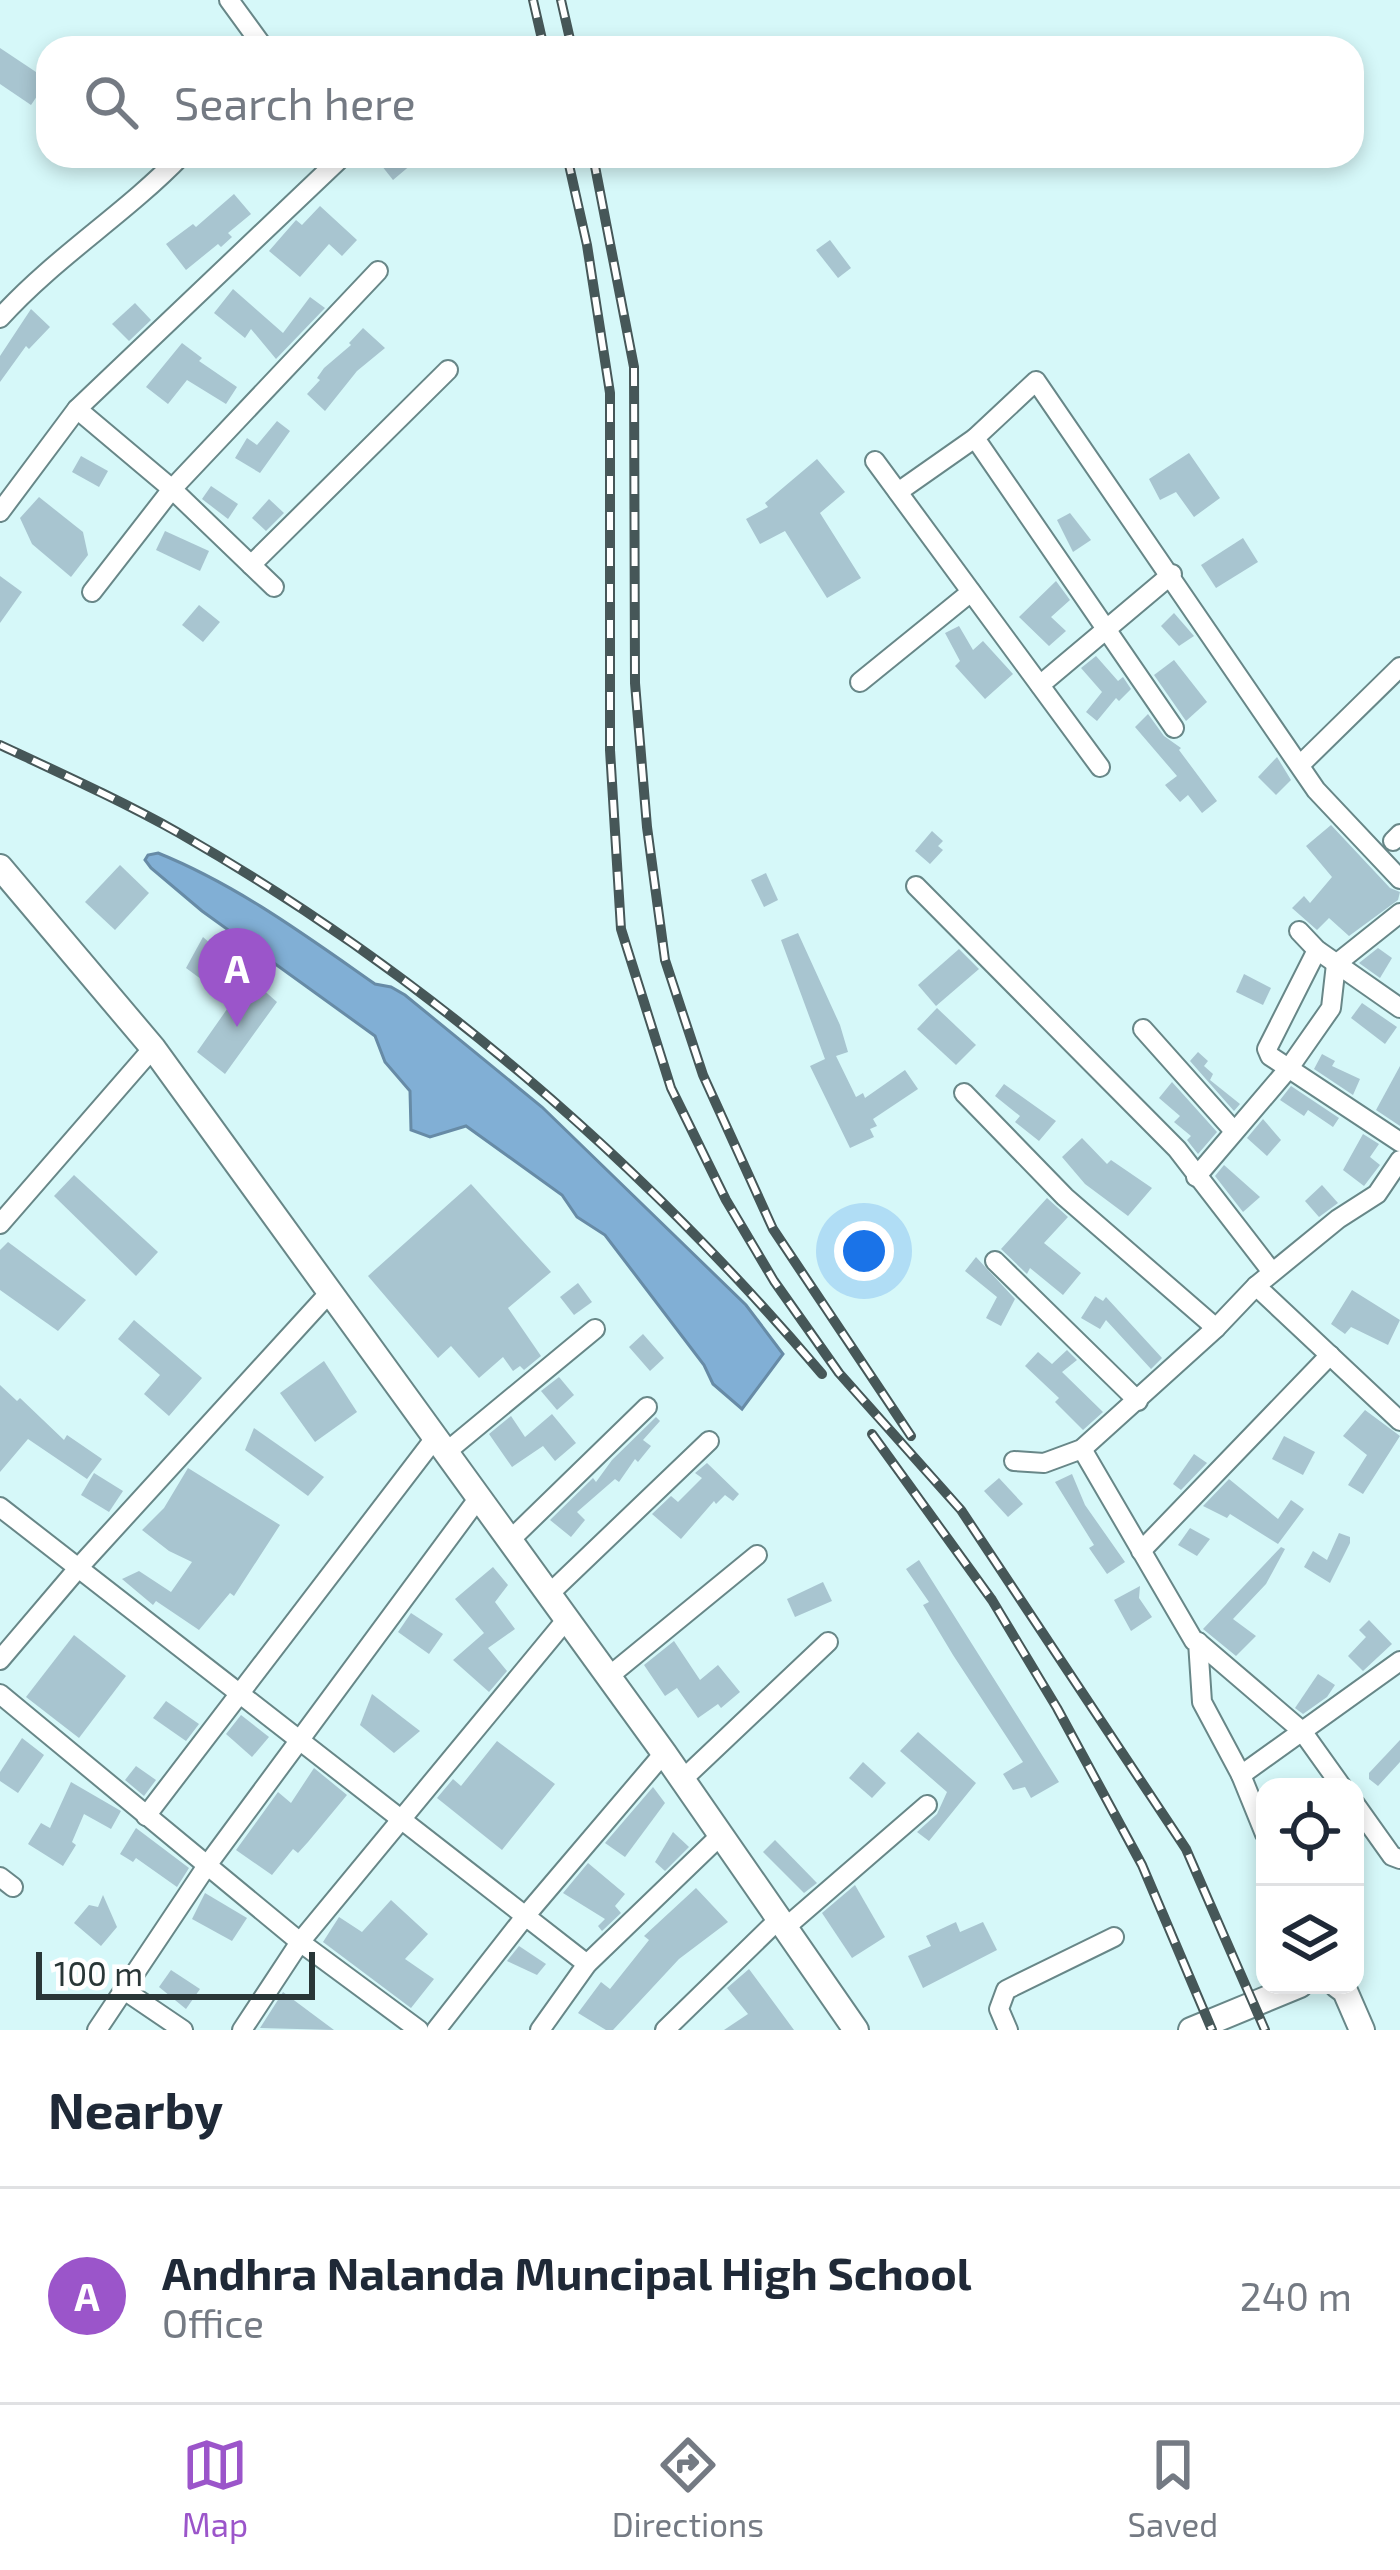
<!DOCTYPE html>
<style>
:root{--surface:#fff;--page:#f2f2f3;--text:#1f2937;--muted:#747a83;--line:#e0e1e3;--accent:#9b55ca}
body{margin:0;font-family:"Exo 2",sans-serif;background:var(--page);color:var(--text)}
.controls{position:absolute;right:36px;bottom:36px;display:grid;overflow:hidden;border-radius:24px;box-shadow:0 6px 18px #0003}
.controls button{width:108px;height:108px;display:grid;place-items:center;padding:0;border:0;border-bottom:3px solid var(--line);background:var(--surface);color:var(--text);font:60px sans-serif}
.scale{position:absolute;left:36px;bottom:30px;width:279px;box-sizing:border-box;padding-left:12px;border:6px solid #293637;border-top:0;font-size:33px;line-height:42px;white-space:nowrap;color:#293637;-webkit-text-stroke:9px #fff;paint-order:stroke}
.you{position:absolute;left:864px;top:1251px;width:42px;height:42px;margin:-30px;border:9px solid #fff;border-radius:50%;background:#1a73e8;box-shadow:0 0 0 18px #1a73e833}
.badge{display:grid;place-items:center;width:78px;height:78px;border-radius:50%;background:var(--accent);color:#fff;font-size:39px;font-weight:700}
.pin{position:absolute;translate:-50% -99px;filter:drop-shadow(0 3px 6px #0008)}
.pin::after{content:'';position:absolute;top:63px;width:42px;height:36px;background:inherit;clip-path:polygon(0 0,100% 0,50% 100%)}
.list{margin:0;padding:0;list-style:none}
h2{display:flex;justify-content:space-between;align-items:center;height:156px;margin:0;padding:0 48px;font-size:51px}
h2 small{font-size:39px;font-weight:400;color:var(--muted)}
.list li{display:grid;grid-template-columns:78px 1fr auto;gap:36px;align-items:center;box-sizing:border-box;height:216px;padding:0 48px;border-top:3px solid var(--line)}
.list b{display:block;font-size:45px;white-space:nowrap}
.list p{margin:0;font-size:39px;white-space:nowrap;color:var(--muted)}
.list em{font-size:39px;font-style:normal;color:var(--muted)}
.icon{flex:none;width:66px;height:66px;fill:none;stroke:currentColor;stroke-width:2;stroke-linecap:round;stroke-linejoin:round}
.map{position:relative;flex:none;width:1400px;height:2030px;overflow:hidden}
.search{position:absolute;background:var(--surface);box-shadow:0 6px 18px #0003;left:36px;right:36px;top:36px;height:132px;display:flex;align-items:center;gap:30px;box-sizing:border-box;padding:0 42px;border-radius:36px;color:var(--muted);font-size:45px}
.sheet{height:372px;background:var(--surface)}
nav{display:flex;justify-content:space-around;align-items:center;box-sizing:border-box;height:168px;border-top:3px solid var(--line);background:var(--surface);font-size:33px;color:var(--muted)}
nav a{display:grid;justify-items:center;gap:6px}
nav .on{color:var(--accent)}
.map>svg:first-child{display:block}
.water{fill:#81afd5;stroke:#678ba6;stroke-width:3}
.building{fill:#a8c5d0}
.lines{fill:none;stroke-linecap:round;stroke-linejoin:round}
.minor-casing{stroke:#688788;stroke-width:22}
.tertiary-casing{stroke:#688788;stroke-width:28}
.minor{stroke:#fff;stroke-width:18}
.tertiary{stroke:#fff;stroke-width:24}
.rail-casing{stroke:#465758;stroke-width:10}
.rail{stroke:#fff;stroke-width:6;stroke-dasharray:18;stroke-linecap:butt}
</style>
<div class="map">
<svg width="1400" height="2030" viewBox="0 0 1400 2030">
<rect width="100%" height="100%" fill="#d6f8f9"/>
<path class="water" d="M158,853c79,32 147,82 217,131l16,3 14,8 137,112 204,198 37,49 -41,55 -29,-25 -9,-19 -99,-130 -28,-18 -15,-22 -96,-69 -36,11 -19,-7 -1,-39 -25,-29 -10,-26 -173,-125 -51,-43 -6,-8 3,-5z"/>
<g class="building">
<path d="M0,48l48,32 -17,25 -31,-21z"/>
<path d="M374,156h31l7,8 -19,16z"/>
<path d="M234,194l17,20 -23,19 4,4 -11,10 -3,-3 -32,26 -20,-26 27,-20 3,3z"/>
<path d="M320,206l37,34 -15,16 -13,-12 -29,33 -31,-26 27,-31 6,5z"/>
<path d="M830,240l21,28 -13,10 -22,-28z"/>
<path d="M233,289l50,44 27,-36 15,11 -49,51 -25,-30 -6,9 -31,-25z"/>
<path d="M135,303l16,17 -22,21 -17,-17z"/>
<path d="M31,309l19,18 -21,22 -3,-3 -26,36v-26z"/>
<path d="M363,328l22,20 -28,23 -32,40 -18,-17 13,-14 -3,-2 7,-10 27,-23 -2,-2z"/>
<path d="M182,343l20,15 -3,3 38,26 -11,17 -39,-24 -19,24 -22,-17z"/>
<path d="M277,421l13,10 -30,42 -25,-15 12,-20 10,7z"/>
<path d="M1189,453l31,45 -26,19 -18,-25 -16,8 -11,-21z"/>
<path d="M81,456l27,15 -9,16 -27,-15z"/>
<path d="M817,459l28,33 -25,21 41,65 -34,20 -42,-67 -25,13 -14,-25 22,-12 -3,-4z"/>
<path d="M211,486l27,18 -10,15 -26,-20z"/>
<path d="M39,497l44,35 5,23 -17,22 -39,-33 -12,-26z"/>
<path d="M269,499l15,14 -18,18 -14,-13z"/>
<path d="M1070,513l21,27 -18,12 -16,-32z"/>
<path d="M165,531l44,20 -9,20 -44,-21z"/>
<path d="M1243,538l15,24 -42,26 -15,-23z"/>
<path d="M0,576l22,16 -22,31z"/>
<path d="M1056,581l14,19 -19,17 15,14 -17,15 -30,-29z"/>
<path d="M199,605l21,17 -17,20 -21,-17z"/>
<path d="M1174,613l20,23 -15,10 -18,-20z"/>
<path d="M959,626l14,24 10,-9 30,33 -28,25 -30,-33 5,-5 -15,-28z"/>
<path d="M1096,656l22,25 5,-4 8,12 -12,12 -3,-3 -19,23 -11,-9 16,-20 -21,-24z"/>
<path d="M1174,660l33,42 -21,19 -32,-46z"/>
<path d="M1148,714l16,22 17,12 -2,2 38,51 -15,12 -14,-18 -8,7 -15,-17 12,-9 -42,-49z"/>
<path d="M1277,757l14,23 -15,15 -18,-18z"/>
<path d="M1331,825l59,63 10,4 -2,8 -49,36 -20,-18 -12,12 -25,-22 12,-12 6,7 22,-26 -26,-31z"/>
<path d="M932,831l11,10 -5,5 5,4 -13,14 -15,-13z"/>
<path d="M120,865l29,28 -34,37 -30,-28z"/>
<path d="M766,873l12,27 -14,7 -13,-27z"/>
<path d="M798,933l42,92 8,27 -12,4 20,41 7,-4 2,5 40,-28 13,19 -45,30 4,7 -7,3 4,8 -24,11 -40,-82 15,-7 -44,-119z"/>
<path d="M203,937l74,65 -52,72 -28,-22 35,-50 -46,-34z"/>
<path d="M1378,948l14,10 -12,20 -21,-15z"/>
<path d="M959,949l20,20 -43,37 -18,-21z"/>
<path d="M1244,974l27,14 -8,17 -27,-13z"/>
<path d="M1362,1003l35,24 -12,17 -34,-26z"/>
<path d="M937,1008l39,37 -20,20 -39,-36z"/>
<path d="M1198,1052l10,9 -4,5 9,8 -3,6 30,24 -6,7 -44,-50z"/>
<path d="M1322,1054l13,7 -3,5 28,13 -7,16 -39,-26z"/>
<path d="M1400,1066v60l-24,-16z"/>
<path d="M1172,1082l45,50 -19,22 -11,-14 4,-4 -17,-14 6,-6 -21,-18z"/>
<path d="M1004,1084l52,37 -17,20 -24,-19 5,-6 -25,-20z"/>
<path d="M1291,1086l48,32 -6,9 -25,-17 -4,6 -24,-16z"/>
<path d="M1263,1119l18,21 -14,16 -20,-18z"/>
<path d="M1363,1134l16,10 -9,13 10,8 -16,21 -21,-16z"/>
<path d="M1082,1138l25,26 4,-4 41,28 -24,28 -43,-32 -23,-27z"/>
<path d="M1224,1165l36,32 -17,15 -28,-36z"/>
<path d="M74,1175l84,77 -22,24 -82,-80z"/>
<path d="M471,1184l80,88 -43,36 33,48 -17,14 -4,-4 -7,5 -10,-14 -24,21 -28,-32 -13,12 -70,-82z"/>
<path d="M1322,1185l16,18 -19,14 -14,-16z"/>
<path d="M1047,1198l21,19 -24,26 37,30 -18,22 -33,-27 -3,6 -26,-25z"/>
<path d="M8,1242l78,58 -28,31 -58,-41v-40z"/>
<path d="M976,1257l39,42 -14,27 -15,-8 11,-21 -32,-26z"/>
<path d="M578,1283l14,19 -18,13 -14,-18z"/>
<path d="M1352,1290l48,30 -12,25 -37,-18 -6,7 -14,-10z"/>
<path d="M1095,1296l8,5 3,-4 56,61 -11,11 -45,-49 -6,9 -19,-11z"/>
<path d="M134,1320l68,58 -33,38 -25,-22 16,-19 -42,-36z"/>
<path d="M643,1334l21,24 -14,13 -21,-24z"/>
<path d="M1067,1350l10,10 -15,12 41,40 -20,18 -28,-28 4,-4 -34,-32 13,-14 14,12z"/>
<path d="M324,1361l33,51 -42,30 -35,-49z"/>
<path d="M559,1377l15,18 -17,15 -16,-19z"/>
<path d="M0,1385l17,16 3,-3 44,42 3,-5 35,24 -15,20 -59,-40 -28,33z"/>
<path d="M1365,1410l35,26 -37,58 -15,-9 19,-30 -24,-19z"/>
<path d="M552,1414l24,29 -21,18 -12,-15 -31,21 -23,-33 22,-18 14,21z"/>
<path d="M656,1417l4,4 -17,19 8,6 -13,16 -3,-3 -16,23 -4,-3 -38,33 8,8 -14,17 -21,-17 43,-42 3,4 16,-22z"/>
<path d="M254,1428l70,49 -16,19 -63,-46z"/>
<path d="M1284,1436l31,16 -12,23 -31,-16z"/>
<path d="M1194,1454l13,9 -26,27 -8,-6z"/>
<path d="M707,1463l32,31 -6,7 -8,-6 -9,9 -2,-3 -33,38 -29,-25 19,-18 7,6 24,-24 -7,-5z"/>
<path d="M188,1468l92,57 -46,71 -4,-3 -31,37 -43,-29 -3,4 -31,-26 17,-8 32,21 21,-30 -23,-11 -27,-21 22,-22z"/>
<path d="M94,1473l29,18 -14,21 -28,-17z"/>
<path d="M1072,1474l13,31 40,57 -18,12 -18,-26 5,-3 -39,-63z"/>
<path d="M999,1478l24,26 -15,13 -24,-26z"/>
<path d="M1229,1479l49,40 13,-19 13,9 -26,35 -48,-30 -3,4 -24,-12z"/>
<path d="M1190,1528l20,11 -13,17 -19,-11z"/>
<path d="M1339,1533l11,4v6l-20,40 -26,-16 9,-16 14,9z"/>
<path d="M1281,1547l4,2 -19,35 -33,35 23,17 -20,20 -33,-27z"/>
<path d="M919,1560l140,222 -28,16 -6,-11 -12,3 -10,-16 20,-12 -70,-107 -30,-50 6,-3 -23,-33z"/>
<path d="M493,1567l15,18 -13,17 20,27 -27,19 19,23 -18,21 -36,-32 31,-27 -29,-34z"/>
<path d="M823,1582l9,19 -37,16 -8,-18z"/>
<path d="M1140,1586l-1,12 13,19 -21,14 -17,-31z"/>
<path d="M411,1613l32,21 -14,20 -31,-22z"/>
<path d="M1369,1620l23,24 -29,27 -15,-15 18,-19 -7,-7z"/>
<path d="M74,1635l52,41 -47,62 -53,-41z"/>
<path d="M674,1641l26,39 18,-15 22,27 -19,16 -3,-4 -20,14 -21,-30 -12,8 -21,-31z"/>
<path d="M1318,1674l17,11 -8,12 -24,17 -8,-6z"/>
<path d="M372,1694l48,37 -26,22 -34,-28z"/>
<path d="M166,1701l33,23 -13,17 -33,-23z"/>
<path d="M241,1715l28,22 -17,20 -26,-23z"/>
<path d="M918,1732l58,51 -47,58 -12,-9 20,-18 10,-22 -47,-41z"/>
<path d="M22,1738l22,17 -26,38 -18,-12v-9z"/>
<path d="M1400,1740v22l-22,24 -9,-7v-6z"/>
<path d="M497,1741l58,43 -53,66 -65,-52 16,-19 8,7z"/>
<path d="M863,1762l23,21 -14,15 -23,-20z"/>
<path d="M136,1766l20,14 -12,16 -19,-16z"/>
<path d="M314,1768l33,27 -39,47 -10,11 -5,-4 -21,26 -36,-25 42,-58 13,11z"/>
<path d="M71,1782l50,29 -10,18 -27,-15 -12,28 4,3 -13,21 -35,-22 13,-21 9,5z"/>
<path d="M653,1787l12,16 -40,54 -20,-14z"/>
<path d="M136,1828l53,40 -12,19 -41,-29 -3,4 -13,-8z"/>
<path d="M673,1832l16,15 -24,24 -10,-9z"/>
<path d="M775,1840l42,43 -13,10 -41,-41z"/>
<path d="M588,1863l37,31 -10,12 6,7 -19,18 -4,-5 7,-7 -42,-26z"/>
<path d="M855,1885l30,52 -33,21 -30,-45z"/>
<path d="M696,1888l32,34 -49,37 -66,71h-7l-28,-17 23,-31 9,7 39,-49 -5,-4z"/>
<path d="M205,1893l42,25 -15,23 -40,-22z"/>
<path d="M103,1895l14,32 -16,19 -27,-23 15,-18 9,2z"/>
<path d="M391,1900l37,34 -23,25 29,20 -23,29 -88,-66 16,-25 23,15z"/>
<path d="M956,1922l4,10 23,-10 14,28 -74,38 -15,-32 23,-10 -5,-10z"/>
<path d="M519,1946l27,18 -9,11 -30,-14z"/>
<path d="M749,1969l45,61h-70l24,-16 -21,-26z"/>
<path d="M171,1970l29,19 -14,20 -27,-22z"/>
<path d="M283,1992l51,38 -74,-2z"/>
</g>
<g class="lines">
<defs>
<g id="minor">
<path d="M229,0l35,48"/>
<path d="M0,318c54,-60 125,-104 181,-162"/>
<path d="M77,409l95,80 102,98"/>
<path d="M875,461l225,306"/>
<path d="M898,492l77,-54"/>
<path d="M0,512l77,-103 266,-253"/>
<path d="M251,565l197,-195"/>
<path d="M92,592l80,-103 206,-218"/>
<path d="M860,682l111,-90"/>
<path d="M1040,685l132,-111"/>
<path d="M1174,728l-199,-290 61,-57 280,409 84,89"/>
<path d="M1300,765l100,-98"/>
<path d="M1393,841l7,-7"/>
<path d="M916,886l261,263 95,123"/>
<path d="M1299,931l18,19 83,58"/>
<path d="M1317,950l-50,99 3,7 130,86"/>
<path d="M1143,1029l91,102"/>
<path d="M964,1093l101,104 151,131"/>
<path d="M1196,1177l93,-109 42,-60 5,-44 64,-51"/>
<path d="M0,1224l153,-176"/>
<path d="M995,1261l143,140"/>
<path d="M1256,1286l144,135"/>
<path d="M1082,1449l112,192 4,1 4,60 39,73 24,59"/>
<path d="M445,1453l150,-124"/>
<path d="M1014,1461l30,2 38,-14 134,-121 40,-42 82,-67 39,-25 23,-34"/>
<path d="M0,1507l587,457"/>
<path d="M508,1542l139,-135"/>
<path d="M1141,1551l189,-196"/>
<path d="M548,1595l161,-154"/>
<path d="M1198,1642l104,89 40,56"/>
<path d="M0,1660l80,-94 251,-275"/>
<path d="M608,1677l149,-122"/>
<path d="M0,1694l300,248 119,88"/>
<path d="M1241,1775l159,-114"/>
<path d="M683,1779l145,-137"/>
<path d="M1355,1804l37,52 8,3"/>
<path d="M146,1816l289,-378"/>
<path d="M0,1877l13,10"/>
<path d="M786,1927l141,-122"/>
<path d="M124,1990l59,40"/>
<path d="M97,2030l111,-166 269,-364"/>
<path d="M242,2030l58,-88 266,-322"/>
<path d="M436,2030l91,-116 137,-161"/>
<path d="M540,2030l47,-66 135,-130"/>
<path d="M665,2030l115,-112"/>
<path d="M1008,2030l-9,-21 7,-19 108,-53"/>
</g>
<g id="tertiary">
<path d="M0,867l153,181 511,705 192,277"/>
<path d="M1337,1985l8,6 17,39"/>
<path d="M1191,2030l109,-45"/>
</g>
</defs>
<use href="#minor" class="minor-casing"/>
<use href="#tertiary" class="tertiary-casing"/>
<use href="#minor" class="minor"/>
<use href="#tertiary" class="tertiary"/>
<defs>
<g id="rail">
<path d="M533,0l11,48"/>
<path d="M561,0l11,48"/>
<path d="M567,156l20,89 23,148v357l11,179 50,159 55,112 48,81 65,92 122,137 225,339 79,181"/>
<path d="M593,156l41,211 1,316 12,144 18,133 38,115 70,154 138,207"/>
<path d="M0,745c60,28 122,56 179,88 245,140 461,327 643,541"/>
<path d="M872,1434l120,166 65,108 85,157 70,165"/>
</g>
</defs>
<use href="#rail" class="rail-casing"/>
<use href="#rail" class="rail"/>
</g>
</svg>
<div class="controls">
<button><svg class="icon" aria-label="locate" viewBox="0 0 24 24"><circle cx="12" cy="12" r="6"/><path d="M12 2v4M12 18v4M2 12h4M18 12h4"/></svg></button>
<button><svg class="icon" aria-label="layers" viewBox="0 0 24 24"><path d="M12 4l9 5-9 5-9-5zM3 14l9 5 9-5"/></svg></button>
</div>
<div class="scale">100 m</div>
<div class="you"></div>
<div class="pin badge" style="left:237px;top:1027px">A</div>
<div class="search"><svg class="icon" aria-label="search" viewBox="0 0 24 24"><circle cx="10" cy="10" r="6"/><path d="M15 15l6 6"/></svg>Search here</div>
</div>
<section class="sheet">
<h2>Nearby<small></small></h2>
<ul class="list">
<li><span class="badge">A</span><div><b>Andhra Nalanda Muncipal High School</b><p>Office</p></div><em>240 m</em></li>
</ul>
</section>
<nav>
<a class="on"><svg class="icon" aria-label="map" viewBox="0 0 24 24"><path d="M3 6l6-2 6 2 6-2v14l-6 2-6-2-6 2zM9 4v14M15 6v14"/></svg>Map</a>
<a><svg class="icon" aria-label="directions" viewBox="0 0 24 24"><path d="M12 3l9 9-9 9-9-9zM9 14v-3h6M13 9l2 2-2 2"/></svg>Directions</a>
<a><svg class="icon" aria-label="saved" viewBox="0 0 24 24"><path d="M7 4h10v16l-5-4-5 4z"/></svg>Saved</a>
</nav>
